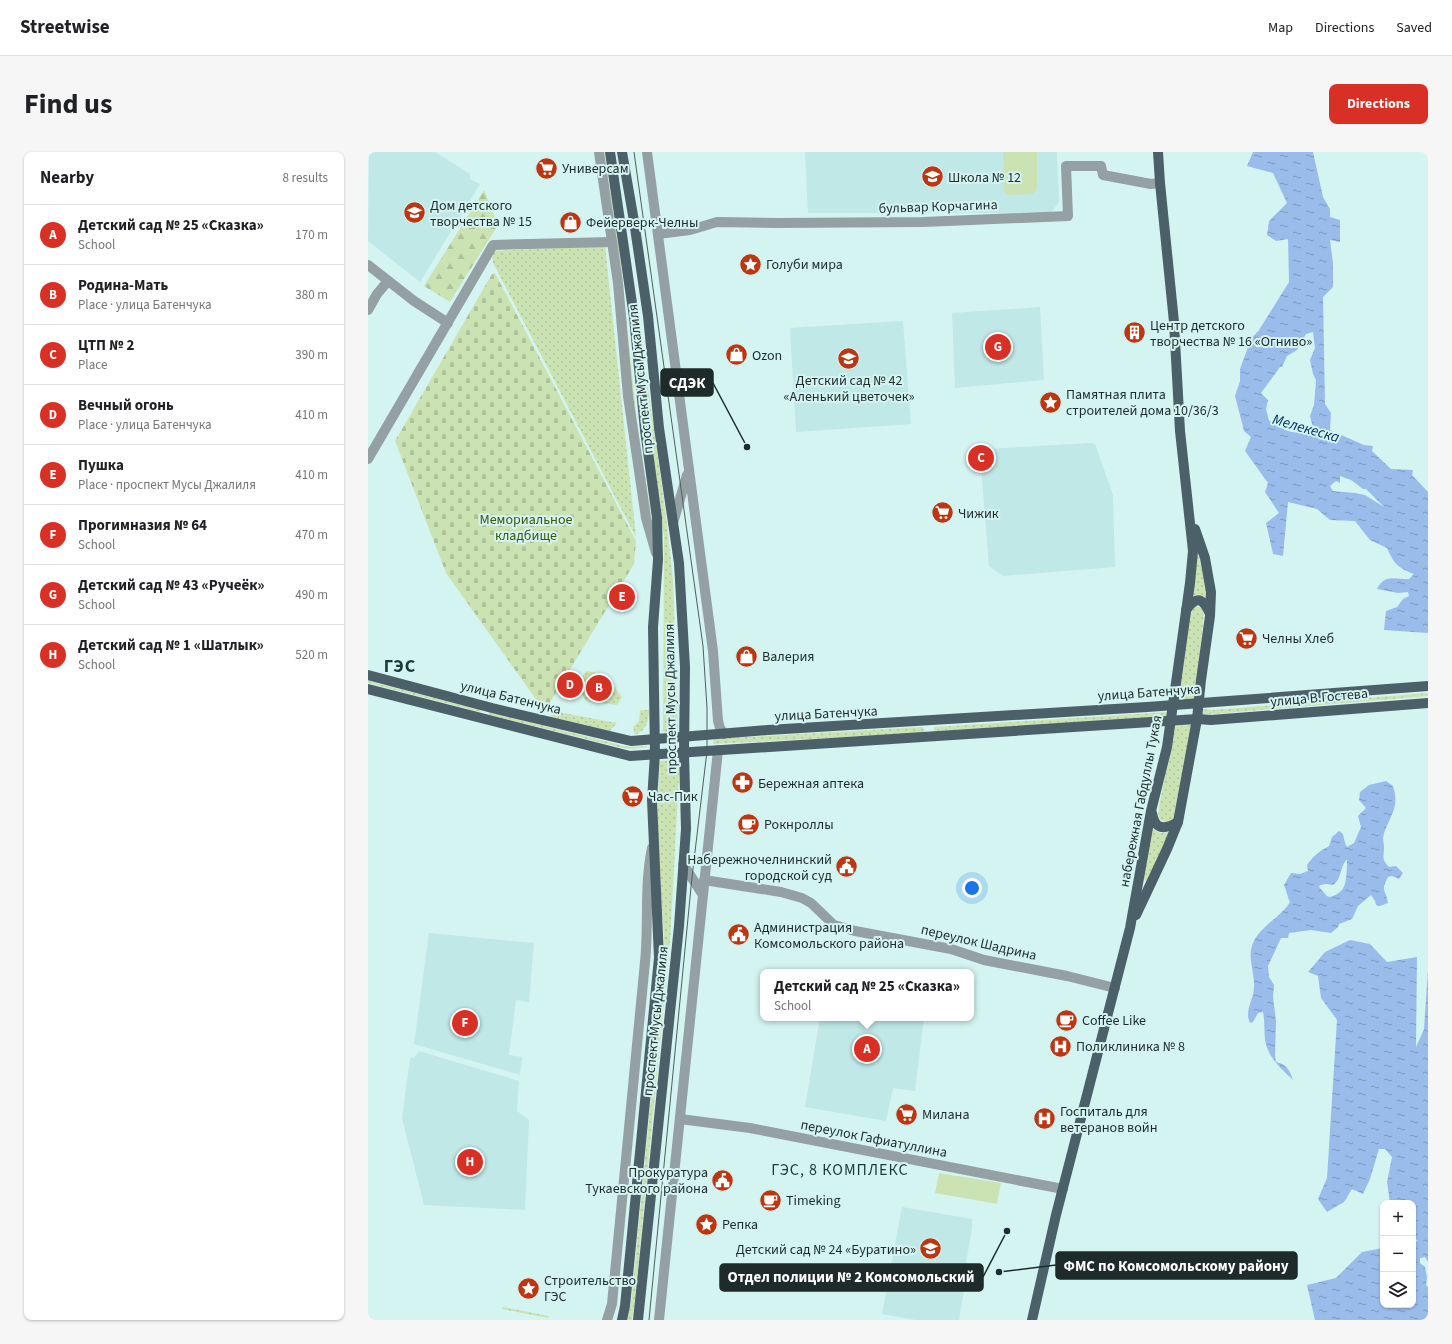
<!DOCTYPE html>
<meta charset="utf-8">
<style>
:root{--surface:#fff;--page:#f6f6f6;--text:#202124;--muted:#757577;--line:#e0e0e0;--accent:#d93025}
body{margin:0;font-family:"Source Sans 3",sans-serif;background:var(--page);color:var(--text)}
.controls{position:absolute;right:12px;bottom:12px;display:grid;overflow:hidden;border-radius:8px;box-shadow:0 1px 3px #0004}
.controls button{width:36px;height:36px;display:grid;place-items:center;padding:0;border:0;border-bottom:1px solid var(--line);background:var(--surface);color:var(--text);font:20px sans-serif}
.you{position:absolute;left:604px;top:736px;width:14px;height:14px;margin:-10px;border:3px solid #fff;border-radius:50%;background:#1a73e8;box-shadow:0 0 0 6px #1a73e833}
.badge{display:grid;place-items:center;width:26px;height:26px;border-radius:50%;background:var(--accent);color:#fff;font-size:13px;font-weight:700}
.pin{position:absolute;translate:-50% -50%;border:2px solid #fff;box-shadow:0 1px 4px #0006}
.popup{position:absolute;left:392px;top:817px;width:214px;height:52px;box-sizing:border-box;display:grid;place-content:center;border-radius:8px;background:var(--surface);filter:drop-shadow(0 1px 3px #0005);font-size:13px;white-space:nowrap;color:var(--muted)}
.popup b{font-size:15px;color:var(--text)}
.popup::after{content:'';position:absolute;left:50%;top:100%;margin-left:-8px;border:8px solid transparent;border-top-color:var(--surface)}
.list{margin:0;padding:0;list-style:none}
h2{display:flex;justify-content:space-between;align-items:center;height:52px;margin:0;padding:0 16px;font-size:17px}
h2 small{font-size:13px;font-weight:400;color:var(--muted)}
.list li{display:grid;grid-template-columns:26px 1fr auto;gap:12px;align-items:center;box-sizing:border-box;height:60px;padding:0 16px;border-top:1px solid var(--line)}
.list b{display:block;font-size:15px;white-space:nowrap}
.list p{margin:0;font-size:13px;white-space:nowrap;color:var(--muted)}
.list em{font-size:13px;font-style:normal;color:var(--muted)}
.icon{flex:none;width:22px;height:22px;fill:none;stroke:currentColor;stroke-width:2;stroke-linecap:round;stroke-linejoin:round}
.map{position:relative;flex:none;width:1060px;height:1168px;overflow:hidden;border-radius:8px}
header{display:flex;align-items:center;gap:24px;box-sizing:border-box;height:56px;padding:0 20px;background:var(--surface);border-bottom:1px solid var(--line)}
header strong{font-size:19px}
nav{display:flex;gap:22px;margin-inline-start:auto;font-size:14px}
.intro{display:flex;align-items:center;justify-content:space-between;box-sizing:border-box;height:96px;padding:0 24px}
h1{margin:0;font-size:28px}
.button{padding:10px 18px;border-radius:8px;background:var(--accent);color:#fff;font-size:14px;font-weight:700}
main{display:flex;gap:24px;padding:0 24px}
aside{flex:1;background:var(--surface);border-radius:8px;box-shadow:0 1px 3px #0004}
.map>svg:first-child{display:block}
.built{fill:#bfe8e6}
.grass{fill:url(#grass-dots)}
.forest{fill:url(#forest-firs)}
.cemetery{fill:url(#cemetery-stones)}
.green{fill:#cbe3b3}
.water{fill:url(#water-ripples);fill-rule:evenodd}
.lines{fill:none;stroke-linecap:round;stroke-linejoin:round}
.minor{stroke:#94a0a4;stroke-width:10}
.major{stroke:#4b6069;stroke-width:10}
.tram{stroke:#4d5f5d;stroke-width:1}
.labels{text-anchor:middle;stroke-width:4;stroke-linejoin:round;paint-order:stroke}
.poi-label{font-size:14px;fill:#1e2b2a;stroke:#d4f4f2;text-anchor:start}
.street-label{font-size:14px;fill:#1e2b2a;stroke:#d4f4f2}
.park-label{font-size:14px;fill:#3b580b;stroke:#d4f4f2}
.water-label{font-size:15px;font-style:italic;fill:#033369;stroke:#d4f4f2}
.quarter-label{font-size:16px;letter-spacing:1px;fill:#1c3837;stroke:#d4f4f2}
.district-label{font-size:18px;font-weight:bold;letter-spacing:1px;fill:#1c3837;stroke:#d4f4f2}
.leader{fill:none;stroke:#1e2b2a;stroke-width:1.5}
.callout-dot{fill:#1e2b2a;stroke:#d4f4f2;stroke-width:1.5}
.callout{fill:#1e2b2a;stroke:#1e2b2a;stroke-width:1.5}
.callout-label{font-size:15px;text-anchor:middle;font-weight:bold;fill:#fff}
</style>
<header>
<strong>Streetwise</strong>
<nav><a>Map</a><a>Directions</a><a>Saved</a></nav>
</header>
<div class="intro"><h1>Find us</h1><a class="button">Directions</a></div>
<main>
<aside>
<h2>Nearby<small>8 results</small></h2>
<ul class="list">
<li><span class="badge">A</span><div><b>Детский сад № 25 «Сказка»</b><p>School</p></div><em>170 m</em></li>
<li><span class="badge">B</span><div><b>Родина-Мать</b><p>Place · улица Батенчука</p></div><em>380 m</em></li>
<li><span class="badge">C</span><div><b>ЦТП № 2</b><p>Place</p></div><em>390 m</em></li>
<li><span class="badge">D</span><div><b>Вечный огонь</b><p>Place · улица Батенчука</p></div><em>410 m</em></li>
<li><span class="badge">E</span><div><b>Пушка</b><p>Place · проспект Мусы Джалиля</p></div><em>410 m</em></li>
<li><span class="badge">F</span><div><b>Прогимназия № 64</b><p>School</p></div><em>470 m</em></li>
<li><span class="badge">G</span><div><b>Детский сад № 43 «Ручеёк»</b><p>School</p></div><em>490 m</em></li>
<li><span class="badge">H</span><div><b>Детский сад № 1 «Шатлык»</b><p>School</p></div><em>520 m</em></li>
</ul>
</aside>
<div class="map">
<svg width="1060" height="1168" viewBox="0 0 1060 1168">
<defs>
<pattern id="grass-dots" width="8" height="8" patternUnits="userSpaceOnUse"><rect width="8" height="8" fill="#cbe3b3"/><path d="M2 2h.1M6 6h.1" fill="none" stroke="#aec39a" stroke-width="1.8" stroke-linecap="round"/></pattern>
<pattern id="forest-firs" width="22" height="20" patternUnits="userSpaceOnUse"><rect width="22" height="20" fill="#cbe3b3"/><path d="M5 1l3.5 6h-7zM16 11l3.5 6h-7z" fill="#aec39a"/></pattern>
<pattern id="cemetery-stones" width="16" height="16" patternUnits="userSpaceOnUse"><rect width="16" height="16" fill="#cbe3b3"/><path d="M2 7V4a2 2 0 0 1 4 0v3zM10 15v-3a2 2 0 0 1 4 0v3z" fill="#aec39a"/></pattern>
<pattern id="water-ripples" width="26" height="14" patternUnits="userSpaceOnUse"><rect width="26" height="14" fill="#9abcea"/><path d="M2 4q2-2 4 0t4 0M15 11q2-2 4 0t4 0" fill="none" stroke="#7d99be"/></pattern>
</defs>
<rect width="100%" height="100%" fill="#d4f4f2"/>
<g class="built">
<path d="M1,0h66l35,22v5l10,5 -60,98 -52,-41z"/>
<path d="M437,0h252l2,50 -8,11h-243z"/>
<path d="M672,155l4,73 -89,8 -3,-75z"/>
<path d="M535,169l8,103 -115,8 -6,-104z"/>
<path d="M722,291l5,1 18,51 2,72 -112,9 -14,-10 -8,-100 8,-1 -1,-16z"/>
<path d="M61,781l105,10 -5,59 -13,-2 -7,55 13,2 -2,18 -106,-31z"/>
<path d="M452,866h104l-9,73 -22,-3 -7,33 -81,-14z"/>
<path d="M51,899l100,30 -2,30 12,9 -4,90 -101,-5 -22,-87 8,-59 2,-2 2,1z"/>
<path d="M534,1055l70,12v9l-7,41 2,3 -8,48h-43l-34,-6z"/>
</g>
<g class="grass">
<path d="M235,0h1l15,93 18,177 14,93 -3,-4 -13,-87z"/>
<path d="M258,78l39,278 8,72 5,151 -15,1 1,-195 -40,-306z"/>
<path d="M237,94l31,291 -143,-274 -1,-12z"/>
<path d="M828,397l8,26 3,26 -16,-2z"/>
<path d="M828,454l5,2 3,6 -9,87h-17l12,-90z"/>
<path d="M218,519l18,3 18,23 -5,8 -31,-4 -9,-15z"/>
<path d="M0,529l113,29 -1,2 -112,-29z"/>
<path d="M1060,541v3l-226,19 1,-6 9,1z"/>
<path d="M272,558h9c0,12 -3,20 -14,25l-2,-8 6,-6z"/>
<path d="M185,559l64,12 -10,11 -57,-15z"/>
<path d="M121,560l135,34 7,1 16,-1v1l-16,2 -8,-1 -133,-33z"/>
<path d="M800,560l-1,5 -233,14v-4z"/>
<path d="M823,573l-17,93c-5,4 -11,5 -15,0l-1,-5 16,-87z"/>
<path d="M554,575l3,3 -2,3 -210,11 1,-5z"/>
<path d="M310,608l1,15 -9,167 -36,366 -2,12h-5l4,-16 34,-350 -7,-112v-39l2,-42z"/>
<path d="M785,677l7,4 10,-1 -22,49h-2l-4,-3z"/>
<path d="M135,1155l46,9 -1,2 -46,-9z"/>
</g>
<path class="forest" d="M116,38l14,35 -48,77 -26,-16z"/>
<path class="cemetery" d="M127,121l141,268 -2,23 -85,140 -11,-2 -92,-129 -51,-132 97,-167z"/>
<g class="green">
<path d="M635,0h34v37l-4,5 -25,1 -2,-1 -2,-3z"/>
<path d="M571,1021l62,10 -4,21 -62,-11z"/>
</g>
<g class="water">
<path d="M885,0h60l10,45 7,12v8l10,3v22l-10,-2 3,23v24l-10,10 2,107 6,9 -1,17 34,15 9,1 -1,5 19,18 22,1 -1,5 16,17v141l-44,-3 2,-19 11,-4 6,-8 6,-3 -1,-4 -10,1 -21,-4c7,-15 18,-10 32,-10l5,-5c-16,-6 -20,-10 -27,-26l-17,-8 -15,-19 -25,-1 -13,-11 -29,-7 -5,54 -10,-2 -7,-31 13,-10 -14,-21 3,-9 -23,-32 6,-14 -7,-6 -9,-35 5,-15v-12l11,-30 8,-9 30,-48 -1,-43 -12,2 -9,-6 2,-14 18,-18 -14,-30 -26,-7zM945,180l2,16 -5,12 3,14 3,6 -2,25 -4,11 3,12c-15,6 -20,6 -34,-1l4,-5 -14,-1 -3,-12 2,-9 -7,-7 19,-26h2l5,-11 10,-6 9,-16zM972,324l11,4 12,9h3l18,18 -19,-12 -10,-2 -22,-2 -3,-5 6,-5 4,2z"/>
<path d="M1018,629l7,5c2,6 3,12 2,19 -2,11 -10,21 -12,33 0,3 1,6 1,9 0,11 -3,11 5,20l7,-1 7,7 -4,6 -7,-3 -4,1c-8,15 -2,12 0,26l-8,3 -4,-1 -1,-4 -4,-6 -13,11 -6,13 -13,5 -1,3 -7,6 -20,-3 -22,3 -1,5h-7l-13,28 1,11 5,8 -1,12 3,24 -1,34 1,7c10,2 14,8 17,18 -12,-12 -25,-22 -28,-40 -1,-10 0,-18 -2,-28l-5,1 -5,9 -3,1c-6,-13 4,-24 4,-36 1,-12 -5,-26 -3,-37 4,-22 29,-31 39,-48 -3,-5 -3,-11 -6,-17l7,-12 9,1 8,-3 -1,-6c6,-9 13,-14 22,-19l3,-9 7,-6 4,3 2,9 2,4 7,-4 7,-16 -3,-11 8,-8 -7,-8 1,-8 9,-7zM978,708h1c0,8 0,26 -6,31 -3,3 -7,5 -11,6l-3,-1 -8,-9 1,-2 6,-1 7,1c8,-5 7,-17 13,-25z"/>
<path d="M982,788l20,4 17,18 30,-5 -1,90 8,-18 4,-59v292l-3,-5 -5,1v5l5,4 2,10 -1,8 2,2v33h-113l-8,-35 29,-7 26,-26 21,-4v57h30v-63l5,-1 -5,-5v-33h-23l-3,-21 5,-25 -7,-8h-6l-9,30 -7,15 -11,-5 -8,13 -17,10 -9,-13 9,-21 10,-158 -16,-22 -3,-22 -10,-4 17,-20z"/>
</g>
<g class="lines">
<g class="minor">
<path d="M231,0l19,131 10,113 18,122 10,35"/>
<path d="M279,0l66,499 5,70 2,7 4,6"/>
<path d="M290,82l32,-4 27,-8 60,1 146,-1 145,-6 -2,-50h35l2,9 48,9 9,-1"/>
<path d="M0,113l46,36 34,22"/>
<path d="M0,158l9,-16 11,-13"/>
<path d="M0,307l125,-214 119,-3"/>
<path d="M305,371l14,-48"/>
<path d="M315,712l20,31"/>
<path d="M336,728l77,12 21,6 9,5 23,22 21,6 96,18 33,11 83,16 48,12"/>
<path d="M312,967l70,9 313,61"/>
<path d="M239,1168l5,-16c10,-114 21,-228 33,-342 4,-38 -1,-76 7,-114"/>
<path d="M291,1168l59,-570"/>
</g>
<g class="major">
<path d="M242,0l24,165 11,113 12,88 1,42 -5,67 2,127 -3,46 7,158 -34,348 -3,14"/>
<path d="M254,0l12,69 14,95 11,112 20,135 6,104 -1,86 2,76 -7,97 -41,394"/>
<path d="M818,458c11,-15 17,-12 24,4"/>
<path d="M0,523l124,33 139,33 137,-11 379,-23 281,-21"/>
<path d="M0,537l262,67 567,-37 14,1 217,-17"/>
<path d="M784,661c3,17 12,17 26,9"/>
<path d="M768,763l31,-66 11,-27 19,-103 4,-39 9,-64 1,-24 -6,-34 -10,-29"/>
<path d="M664,1168l24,-105 74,-287 21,-117 16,-64 23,-164 3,-32 -13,-120 -6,-109 -14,-139 -2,-31"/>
</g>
<path class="tram" d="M266,0l69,494 4,62v43l-15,126 -43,443"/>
</g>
<defs>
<symbol id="supermarket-disc" viewBox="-11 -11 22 22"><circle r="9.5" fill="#bf3510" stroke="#d4f4f2"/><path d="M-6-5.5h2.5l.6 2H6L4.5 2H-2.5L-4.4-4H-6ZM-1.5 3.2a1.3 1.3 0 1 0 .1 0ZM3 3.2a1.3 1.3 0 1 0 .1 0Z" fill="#fff"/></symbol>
<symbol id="school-disc" viewBox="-11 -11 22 22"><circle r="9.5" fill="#bf3510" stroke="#d4f4f2"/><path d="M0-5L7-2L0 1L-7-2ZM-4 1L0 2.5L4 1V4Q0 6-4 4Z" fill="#fff"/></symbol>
<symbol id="shop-disc" viewBox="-11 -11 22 22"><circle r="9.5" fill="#bf3510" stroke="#d4f4f2"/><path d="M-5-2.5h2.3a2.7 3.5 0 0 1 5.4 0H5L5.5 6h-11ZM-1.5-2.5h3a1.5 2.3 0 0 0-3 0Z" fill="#fff"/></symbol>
<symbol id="sight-disc" viewBox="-11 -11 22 22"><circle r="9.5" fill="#bf3510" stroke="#d4f4f2"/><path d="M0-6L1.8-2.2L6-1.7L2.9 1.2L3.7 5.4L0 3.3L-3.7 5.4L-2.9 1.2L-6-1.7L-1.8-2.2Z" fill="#fff"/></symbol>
<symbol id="building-disc" viewBox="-11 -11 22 22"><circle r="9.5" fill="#bf3510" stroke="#d4f4f2"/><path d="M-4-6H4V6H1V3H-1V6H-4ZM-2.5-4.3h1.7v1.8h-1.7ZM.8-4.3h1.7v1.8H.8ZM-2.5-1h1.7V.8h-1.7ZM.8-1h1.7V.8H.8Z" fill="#fff"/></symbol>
<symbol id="pharmacy-disc" viewBox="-11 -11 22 22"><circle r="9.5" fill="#bf3510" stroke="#d4f4f2"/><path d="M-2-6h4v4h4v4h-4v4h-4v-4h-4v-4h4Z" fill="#fff"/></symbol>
<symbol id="cafe-disc" viewBox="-11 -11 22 22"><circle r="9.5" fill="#bf3510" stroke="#d4f4f2"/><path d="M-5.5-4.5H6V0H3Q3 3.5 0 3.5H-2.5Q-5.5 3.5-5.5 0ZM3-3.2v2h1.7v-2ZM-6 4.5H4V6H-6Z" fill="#fff"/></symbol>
<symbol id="civic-disc" viewBox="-11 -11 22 22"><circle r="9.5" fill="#bf3510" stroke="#d4f4f2"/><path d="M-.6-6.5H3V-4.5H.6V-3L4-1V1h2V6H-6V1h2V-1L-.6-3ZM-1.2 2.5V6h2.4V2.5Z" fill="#fff"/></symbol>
<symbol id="hospital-disc" viewBox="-11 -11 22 22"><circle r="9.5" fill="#bf3510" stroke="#d4f4f2"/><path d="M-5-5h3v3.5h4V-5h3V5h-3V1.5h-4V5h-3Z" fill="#fff"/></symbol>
</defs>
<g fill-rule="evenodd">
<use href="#supermarket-disc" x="166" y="4" width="25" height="25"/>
<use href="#school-disc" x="552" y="12" width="25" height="25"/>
<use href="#school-disc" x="34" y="48" width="25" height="25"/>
<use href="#shop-disc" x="190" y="58" width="25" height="25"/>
<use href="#sight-disc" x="370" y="100" width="25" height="25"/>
<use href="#building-disc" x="754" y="168" width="25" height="25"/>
<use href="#shop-disc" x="356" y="190" width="25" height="25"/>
<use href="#school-disc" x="468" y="194" width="25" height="25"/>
<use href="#sight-disc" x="670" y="238" width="25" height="25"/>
<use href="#supermarket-disc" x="562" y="348" width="25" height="25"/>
<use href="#supermarket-disc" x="866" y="474" width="25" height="25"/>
<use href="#shop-disc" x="366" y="492" width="25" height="25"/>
<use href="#pharmacy-disc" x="362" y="618" width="25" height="25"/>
<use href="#supermarket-disc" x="252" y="632" width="25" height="25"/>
<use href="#cafe-disc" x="368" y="660" width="25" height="25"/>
<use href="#civic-disc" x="466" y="702" width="25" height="25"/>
<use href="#civic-disc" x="358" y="770" width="25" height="25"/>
<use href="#cafe-disc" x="686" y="856" width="25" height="25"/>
<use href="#hospital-disc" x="680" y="882" width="25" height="25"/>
<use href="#supermarket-disc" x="526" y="950" width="25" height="25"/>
<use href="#hospital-disc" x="664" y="954" width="25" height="25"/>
<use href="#civic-disc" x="342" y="1016" width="25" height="25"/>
<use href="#cafe-disc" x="390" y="1036" width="25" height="25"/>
<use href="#sight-disc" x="326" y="1060" width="25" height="25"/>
<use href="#school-disc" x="550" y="1084" width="25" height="25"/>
<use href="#sight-disc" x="148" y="1124" width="25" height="25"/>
</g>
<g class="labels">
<g class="poi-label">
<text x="194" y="21">Универсам</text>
<text x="580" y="30">Школа № 12</text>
<text x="62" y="58">Дом детского<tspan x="62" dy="16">творчества № 15</tspan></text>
<text x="218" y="75">Фейерверк-Челны</text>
<text x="398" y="117">Голуби мира</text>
<text x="782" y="178">Центр детского<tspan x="782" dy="16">творчества № 16 «Огниво»</tspan></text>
<text x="384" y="208">Ozon</text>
<text x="481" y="233" text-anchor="middle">Детский сад № 42<tspan x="481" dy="16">«Аленький цветочек»</tspan></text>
<text x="698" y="247">Памятная плита<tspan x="698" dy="16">строителей дома 10/36/3</tspan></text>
<text x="590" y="366">Чижик</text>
<text x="894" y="491">Челны Хлеб</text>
<text x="394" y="509">Валерия</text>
<text x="390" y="636">Бережная аптека</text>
<text x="280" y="649">Час-Пик</text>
<text x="396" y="677">Рокнроллы</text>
<text x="464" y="712" text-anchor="end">Набережночелнинский<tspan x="464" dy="16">городской суд</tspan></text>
<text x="386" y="780">Администрация<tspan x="386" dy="16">Комсомольского района</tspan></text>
<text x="714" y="873">Coffee Like</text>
<text x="708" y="899">Поликлиника № 8</text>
<text x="692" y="964">Госпиталь для<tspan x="692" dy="16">ветеранов войн</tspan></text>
<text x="554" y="967">Милана</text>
<text x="340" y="1025" text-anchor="end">Прокуратура<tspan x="340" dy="16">Тукаевского района</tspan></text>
<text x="418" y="1053">Timeking</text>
<text x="354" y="1077">Репка</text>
<text x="548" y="1102" text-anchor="end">Детский сад № 24 «Буратино»</text>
<text x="176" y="1133">Строительство<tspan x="176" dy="16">ГЭС</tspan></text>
</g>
<g class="street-label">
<text transform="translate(570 54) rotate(-2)" y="5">бульвар Корчагина</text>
<text transform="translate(272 227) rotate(-96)" y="5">проспект Мусы Джалиля</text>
<text transform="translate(781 540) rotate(-4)" y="5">улица Батенчука</text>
<text transform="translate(143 545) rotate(14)" y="5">улица Батенчука</text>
<text transform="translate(951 545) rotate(-5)" y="5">улица В.Гостева</text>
<text transform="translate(302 547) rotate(-91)" y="5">проспект Мусы Джалиля</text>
<text transform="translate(458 561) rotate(-3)" y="5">улица Батенчука</text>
<text transform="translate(772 649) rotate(-79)" y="5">набережная Габдуллы Тукая</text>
<text transform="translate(611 790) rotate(13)" y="5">переулок Шадрина</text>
<text transform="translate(287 869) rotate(-84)" y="5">проспект Мусы Джалиля</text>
<text transform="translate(506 986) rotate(11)" y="5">переулок Гафиатуллина</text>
</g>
<g class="park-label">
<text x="158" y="372">Мемориальное<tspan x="158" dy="16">кладбище</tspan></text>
</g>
<g class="water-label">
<text transform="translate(938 276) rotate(16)" y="5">Мелекеска</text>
</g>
<g class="quarter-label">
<text x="472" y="1023">ГЭС, 8 КОМПЛЕКС</text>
</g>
<g class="district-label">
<text x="32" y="520">ГЭС</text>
</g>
</g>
<path class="leader" d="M379 295L345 231M631 1120L688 1113M639 1079L615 1125"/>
<g class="callout-dot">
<circle cx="379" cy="295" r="4"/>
<circle cx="631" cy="1120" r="4"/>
<circle cx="639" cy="1079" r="4"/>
</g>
<g class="callout">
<rect x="293" y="217" width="52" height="27" rx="4"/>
<rect x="688" y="1100" width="241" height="27" rx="4"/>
<rect x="352" y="1112" width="263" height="27" rx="4"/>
</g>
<g class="callout-label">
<text x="319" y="236">СДЭК</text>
<text x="808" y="1119">ФМС по Комсомольскому району</text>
<text x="483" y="1130">Отдел полиции № 2 Комсомольский</text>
</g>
</svg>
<div class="controls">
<button>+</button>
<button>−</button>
<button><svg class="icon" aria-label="layers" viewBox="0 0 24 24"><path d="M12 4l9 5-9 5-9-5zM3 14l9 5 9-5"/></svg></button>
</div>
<div class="you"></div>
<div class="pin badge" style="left:499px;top:897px">A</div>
<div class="popup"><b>Детский сад № 25 «Сказка»</b>School</div>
<div class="pin badge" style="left:231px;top:536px">B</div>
<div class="pin badge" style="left:613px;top:306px">C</div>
<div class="pin badge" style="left:202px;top:533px">D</div>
<div class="pin badge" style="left:254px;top:445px">E</div>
<div class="pin badge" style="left:97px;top:871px">F</div>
<div class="pin badge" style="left:630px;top:195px">G</div>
<div class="pin badge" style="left:102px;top:1010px">H</div>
</div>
</main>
